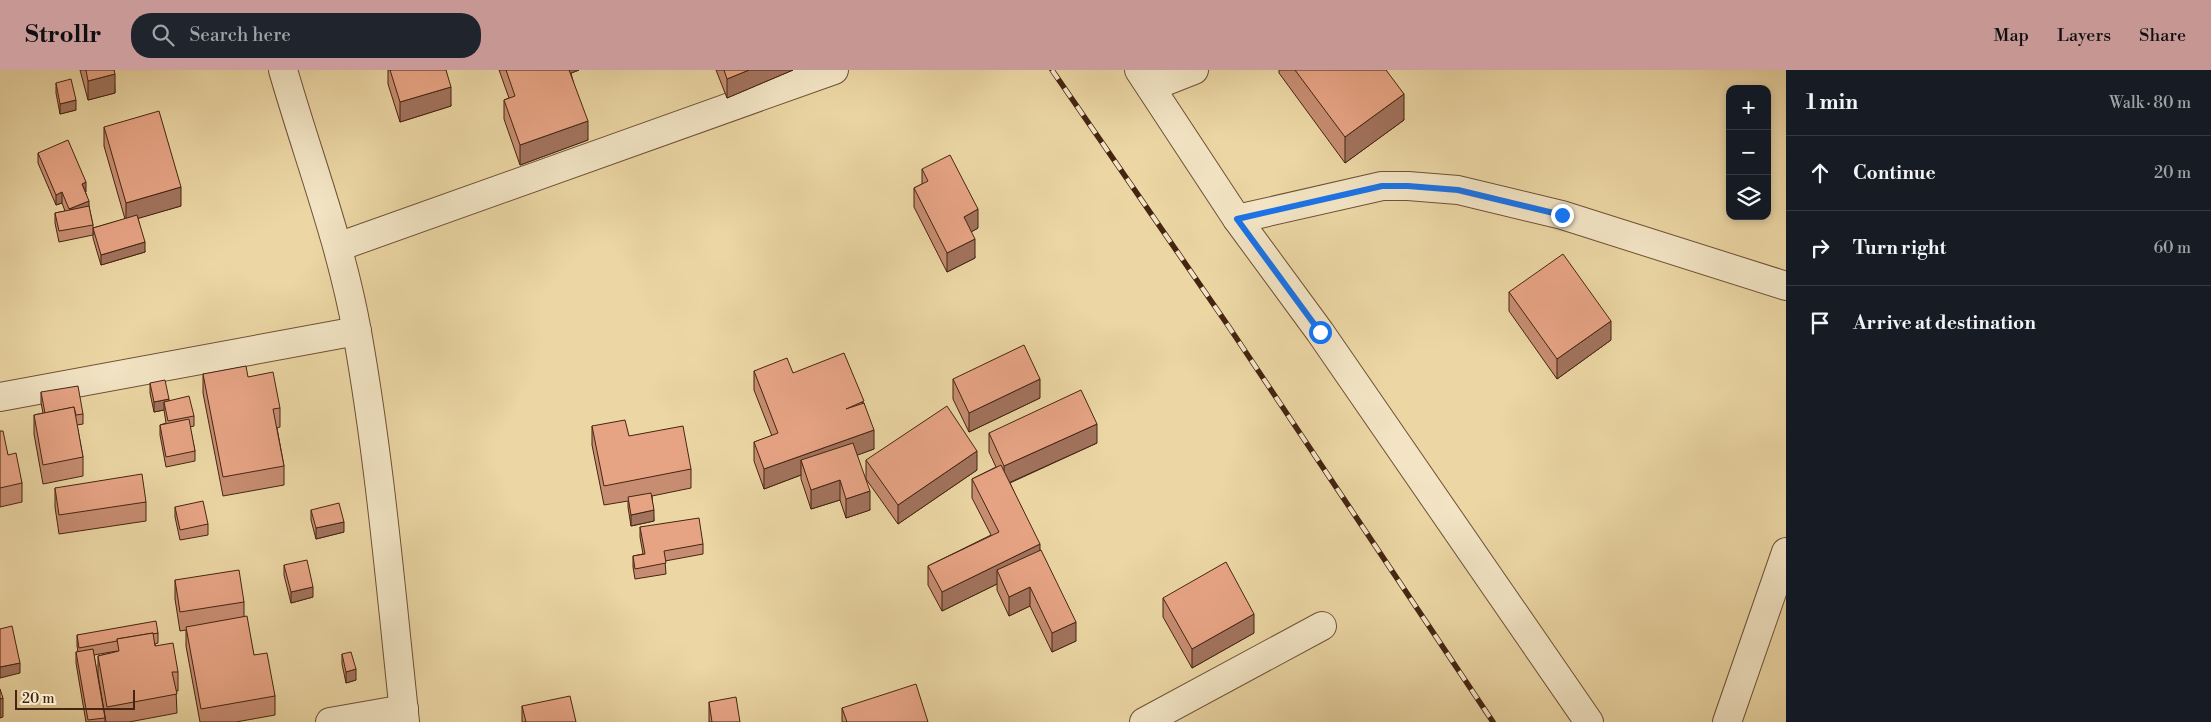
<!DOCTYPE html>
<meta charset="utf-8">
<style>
:root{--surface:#171b24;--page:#20242c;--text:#f1f3f6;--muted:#9ea1a6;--line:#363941;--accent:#c59692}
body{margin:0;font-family:"Libre Bodoni",serif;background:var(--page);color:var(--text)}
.controls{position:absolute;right:15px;top:15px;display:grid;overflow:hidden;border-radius:10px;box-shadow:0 2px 8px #0003}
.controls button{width:45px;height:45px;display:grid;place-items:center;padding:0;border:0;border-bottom:1px solid var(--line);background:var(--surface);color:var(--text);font:25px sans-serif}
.scale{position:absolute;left:15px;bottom:12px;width:120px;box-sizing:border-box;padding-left:5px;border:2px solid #452511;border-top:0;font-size:14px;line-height:18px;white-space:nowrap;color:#452511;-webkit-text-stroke:4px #f2e4c4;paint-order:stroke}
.stop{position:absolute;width:15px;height:15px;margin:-11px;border:4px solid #1a73e8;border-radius:50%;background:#fff}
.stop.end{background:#1a73e8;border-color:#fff;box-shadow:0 1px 5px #0008}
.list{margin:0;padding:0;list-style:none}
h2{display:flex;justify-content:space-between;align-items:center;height:65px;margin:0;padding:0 20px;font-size:21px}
h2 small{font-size:16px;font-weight:400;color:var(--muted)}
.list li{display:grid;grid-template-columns:32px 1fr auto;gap:15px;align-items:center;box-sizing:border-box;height:75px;padding:0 20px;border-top:1px solid var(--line)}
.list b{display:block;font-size:19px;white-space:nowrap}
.list em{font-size:16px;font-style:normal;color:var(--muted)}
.icon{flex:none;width:28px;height:28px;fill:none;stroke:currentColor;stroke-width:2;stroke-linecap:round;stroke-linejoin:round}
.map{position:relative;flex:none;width:1786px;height:652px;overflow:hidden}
header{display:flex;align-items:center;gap:30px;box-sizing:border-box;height:70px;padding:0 25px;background:var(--accent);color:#111}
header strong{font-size:24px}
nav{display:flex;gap:28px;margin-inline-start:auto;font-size:18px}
.search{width:350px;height:45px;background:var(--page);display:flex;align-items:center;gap:12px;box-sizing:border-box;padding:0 18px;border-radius:20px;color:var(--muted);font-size:19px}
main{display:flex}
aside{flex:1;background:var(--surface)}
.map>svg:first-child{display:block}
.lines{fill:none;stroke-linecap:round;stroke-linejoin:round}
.minor-casing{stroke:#6e5136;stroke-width:30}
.minor{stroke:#f2e4c4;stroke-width:28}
.rail-casing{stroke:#452511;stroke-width:5.5}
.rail{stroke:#f2e4c4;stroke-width:4;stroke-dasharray:11;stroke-linecap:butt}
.wall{fill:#c78d72;stroke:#452511}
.shaded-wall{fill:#a2735d;stroke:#452511}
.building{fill:#e7a485;stroke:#452511}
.route{stroke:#1a73e8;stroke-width:6}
</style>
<header>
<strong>Strollr</strong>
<div class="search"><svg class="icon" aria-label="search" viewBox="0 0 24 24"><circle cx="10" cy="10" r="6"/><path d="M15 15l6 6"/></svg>Search here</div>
<nav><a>Map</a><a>Layers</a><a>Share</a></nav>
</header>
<main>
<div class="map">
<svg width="1786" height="652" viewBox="0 0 1786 652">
<rect width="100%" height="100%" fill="#ebd6a4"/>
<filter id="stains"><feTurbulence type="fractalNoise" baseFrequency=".004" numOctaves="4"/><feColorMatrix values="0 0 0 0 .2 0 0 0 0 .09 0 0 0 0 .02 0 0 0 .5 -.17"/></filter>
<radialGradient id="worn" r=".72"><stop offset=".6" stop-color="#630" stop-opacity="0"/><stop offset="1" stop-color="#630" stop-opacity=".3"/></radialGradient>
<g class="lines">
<defs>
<g id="minor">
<path d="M283,0c25,87 58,172 74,262 23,129 34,260 48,390"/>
<path d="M1139,0l98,149 83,113 269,390"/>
<path d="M1151,17l43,-17"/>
<path d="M1237,149l145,-33h26l50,4 104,25 224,71"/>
<path d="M338,177l496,-177"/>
<path d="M0,327l357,-66"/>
<path d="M330,652l74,-13"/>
<path d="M1144,652l178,-96"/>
<path d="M1727,652l59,-170"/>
</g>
</defs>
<use href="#minor" class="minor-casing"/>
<use href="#minor" class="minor"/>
<defs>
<path id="rail" d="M1052,0l175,254 266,398"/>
</defs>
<use href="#rail" class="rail-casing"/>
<use href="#rail" class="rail"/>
</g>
<g class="wall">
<path d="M80,0h34l1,23 -27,7z"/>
<path d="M388,0h58l5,36 -51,16 -12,-38z"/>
<path d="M499,0h80l-8,3 17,67 -68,25 -16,-46v-19l5,-2z"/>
<path d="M716,0h77l-66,28z"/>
<path d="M1279,0h107l18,50 -59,43 -66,-90z"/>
<path d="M56,13l20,27 -16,4 -4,-21z"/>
<path d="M104,57l77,79 -43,12 7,34 -44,13 -8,-27v-10l32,-9 -21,-73z"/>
<path d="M38,83l48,40 7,32v10l-34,7 -4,-19v-10l10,-2 -3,-8 -6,2 -18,-42z"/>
<path d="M922,99l56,59 -7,4 4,26 -28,14 -33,-65v-19l8,-4z"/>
<path d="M1509,222l102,48 -54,39 -48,-68z"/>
<path d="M754,301l39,2 71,30 10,46 -17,6 13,55 -24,8 -6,-18 -29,9 -10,-30v-4l-37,14 -10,-28v-19l18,-6 -18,-46z"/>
<path d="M203,304l45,3 32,31v19l-3,1 7,38v19l-61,11 -20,-103z"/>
<path d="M953,309l87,19 -71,34 -16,-33z"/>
<path d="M150,313l19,18 25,15v10l-4,1 5,24v10l-29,6 -6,-32v-10l6,-2 -2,-13 -10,2 -4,-19z"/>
<path d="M41,322l42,22v10l-6,1 6,32v19l-40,8 -9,-50v-19l9,-2 -2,-10z"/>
<path d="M592,356l37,10 62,33v19l-39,8 2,25 -23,5 -3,-19v-6l-24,4 -12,-60z"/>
<path d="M0,361l8,24 14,28v19l-22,5z"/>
<path d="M989,363l108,10 -87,40 30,67 36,91 -24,11 -22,-46 -21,10 -12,-26v-6l-55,27 -14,-26v-19l63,-31 -19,-37v-19l24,-12 -7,-15z"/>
<path d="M866,390l111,10 -79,54 -32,-45z"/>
<path d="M55,418l91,14v19l-87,13 -4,-27z"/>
<path d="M175,437l33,17v11l-28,5 -5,-23z"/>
<path d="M311,440l33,22 -28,7 -5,-19z"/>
<path d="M640,457l63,17v10l-38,7 1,13 -31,5 -2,-12v-11l10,-2 -3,-17z"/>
<path d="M284,495l29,32 -22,6 -7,-28z"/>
<path d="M175,510l69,22v15l10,38 21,41v19l-39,7h-36l-14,-76v-16l-6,1 -5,-32z"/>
<path d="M1163,528l91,35 -62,35 -29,-51z"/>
<path d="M158,563v10l-3,1v2l23,26v19h-2l1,22 -48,9h-23l-8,-47v-19l19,-4v-1l-23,4 11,63v4h-19l-10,-59v-11h2l-1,-6v-11z"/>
<path d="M342,584l14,26 -10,3 -4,-19z"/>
<path d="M709,632l31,20h-31z"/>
<path d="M522,636l54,16h-54z"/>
<path d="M842,638l86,14h-86z"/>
</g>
<g class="shaded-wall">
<path d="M564,0h15l-15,6z"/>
<path d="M749,0h44l-66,28v-19z"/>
<path d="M115,4v19l-27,7v-19z"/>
<path d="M451,17v19l-51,16v-20z"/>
<path d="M1404,24v26l-59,43v-26z"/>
<path d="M76,30v10l-16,4v-10z"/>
<path d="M588,51v19l-68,25v-20z"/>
<path d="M86,112v10l-4,-8z"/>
<path d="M181,117v19l-55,16v-19z"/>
<path d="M62,122v11l-6,2v-10z"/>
<path d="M89,131v10l-20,-2z"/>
<path d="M978,139v19l-14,8v-19z"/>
<path d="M975,169v19l-28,14v-19z"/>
<path d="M145,172v10l-44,13v-10z"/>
<path d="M1611,251v19l-54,39v-20z"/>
<path d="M1040,309v19l-71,34v-19z"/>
<path d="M169,329v10l-5,-7v8l-10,2v-10z"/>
<path d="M1097,354v19l-93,42v-19z"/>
<path d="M874,360v19l-68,25 -5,-14v15l-37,14v-20z"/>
<path d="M977,381v19l-79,54v-19z"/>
<path d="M840,410v20l-29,9v-19z"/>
<path d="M870,421v19l-24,8v-19z"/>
<path d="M654,440v11l-23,5v-11z"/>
<path d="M344,452v10l-28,7v-11z"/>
<path d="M1040,474v19l-43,7v14l-55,27v-19z"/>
<path d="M313,517v10l-22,6v-11z"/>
<path d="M1030,517v19l-21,10v-19z"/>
<path d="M1254,544v19l-62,35v-19z"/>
<path d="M1076,552v19l-24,11v-19z"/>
<path d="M20,593v10l-20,5v-11z"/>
<path d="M356,599v11l-10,3v-11z"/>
<path d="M3,628v19l-3,1v-19z"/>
</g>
<g class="building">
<path d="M86,0h28l1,4 -27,7z"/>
<path d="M390,0h56l5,17 -51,15z"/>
<path d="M506,0h63l19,51 -68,24 -16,-45 11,-4z"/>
<path d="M724,0h25l-22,9z"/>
<path d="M1295,0h91l18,24 -59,43z"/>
<path d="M71,9l5,21 -16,4 -4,-21z"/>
<path d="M159,41l22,76 -55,16 -22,-76z"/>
<path d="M68,70l18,42 -4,2 7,17 -20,8 -7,-17 -6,3 -18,-42z"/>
<path d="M950,85l28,54 -14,8 11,22 -28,14 -33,-65 14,-7 -6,-12z"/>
<path d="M89,136l4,19 -34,6 -4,-18z"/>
<path d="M137,145l8,27 -44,13 -8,-27z"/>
<path d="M1563,184l48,67 -54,38 -48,-67z"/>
<path d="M1024,275l16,34 -71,34 -16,-34z"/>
<path d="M844,283l20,48 -18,8 18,-6 10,27 -110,39 -10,-27 24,-9 -24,-62 33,-13 6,15z"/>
<path d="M246,296l2,11 25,-5 7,36 -7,1 11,57 -61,11 -20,-103z"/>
<path d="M165,310l4,19 -15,3 -4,-19z"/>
<path d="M78,316l5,28 -7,1 -2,-8 -29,6 -4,-21z"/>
<path d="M1081,320l16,34 -93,42 -15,-33z"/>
<path d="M189,326l5,20 -26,5 -4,-19z"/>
<path d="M947,336l30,45 -79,54 -32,-45z"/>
<path d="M74,337l9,50 -40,8 -9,-50z"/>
<path d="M189,349l6,32 -29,6 -6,-32z"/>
<path d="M625,350l4,16 54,-10 8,43 -87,17 -12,-60z"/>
<path d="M0,361h3l5,24 8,-2 6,30 -22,5z"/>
<path d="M853,373l17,48 -24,8 -6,-19 -29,10 -10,-30z"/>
<path d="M1001,395l39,79 -98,48 -14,-26 71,-34 -27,-53z"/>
<path d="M142,404l4,28 -87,13 -4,-27z"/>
<path d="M651,423l3,17 -23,5 -3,-18z"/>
<path d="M203,431l5,23 -28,6 -5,-23z"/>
<path d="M339,433l5,19 -28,6 -5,-18z"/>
<path d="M699,448l4,26 -39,7 2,12 -31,6 -2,-13 12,-2 -5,-27z"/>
<path d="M1041,480l35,72 -24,11 -22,-46 -21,10 -12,-27z"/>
<path d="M307,490l6,27 -22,5 -7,-27z"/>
<path d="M1226,492l28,52 -62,35 -29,-51z"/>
<path d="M239,500l5,32 -64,10 -5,-32z"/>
<path d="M247,546l7,39 13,-2 8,43 -74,13 -15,-82z"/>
<path d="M156,551l2,12 -5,1v-1l-36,6v2l-38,7 -2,-13z"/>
<path d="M12,556l8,37 -20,4v-38z"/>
<path d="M153,563l2,13 18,-3 5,29h-6l5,22 -70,13 -9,-51 21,-5 -2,-12z"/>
<path d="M93,579l12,69 -17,2 -12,-68z"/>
<path d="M351,582l5,17 -10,3 -4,-18z"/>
<path d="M916,614l12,38h-81l-5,-14z"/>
<path d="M0,619l3,9 -3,1z"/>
<path d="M570,626l6,26h-50l-4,-16z"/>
<path d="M736,627l4,25h-28l-3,-20z"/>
</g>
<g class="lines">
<path class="route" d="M1320,262l-83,-113 145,-33h26l50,4 104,25"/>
</g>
<rect width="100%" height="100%" filter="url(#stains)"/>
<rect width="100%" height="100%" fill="url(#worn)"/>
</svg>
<div class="controls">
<button>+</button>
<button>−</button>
<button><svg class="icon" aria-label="layers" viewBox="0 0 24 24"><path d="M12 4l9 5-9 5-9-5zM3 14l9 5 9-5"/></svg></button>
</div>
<div class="scale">20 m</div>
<div class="stop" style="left:1320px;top:262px"></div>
<div class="stop end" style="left:1562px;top:145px"></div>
</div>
<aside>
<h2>1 min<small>Walk · 80 m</small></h2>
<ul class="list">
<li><svg class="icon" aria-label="ahead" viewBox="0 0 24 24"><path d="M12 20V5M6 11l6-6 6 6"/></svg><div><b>Continue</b></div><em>20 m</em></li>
<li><svg class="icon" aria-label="right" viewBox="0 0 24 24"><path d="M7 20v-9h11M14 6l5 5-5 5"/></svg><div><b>Turn right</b></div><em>60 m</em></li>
<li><svg class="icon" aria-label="arrive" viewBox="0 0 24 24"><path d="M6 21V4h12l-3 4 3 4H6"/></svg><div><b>Arrive at destination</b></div></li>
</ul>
</aside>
</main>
